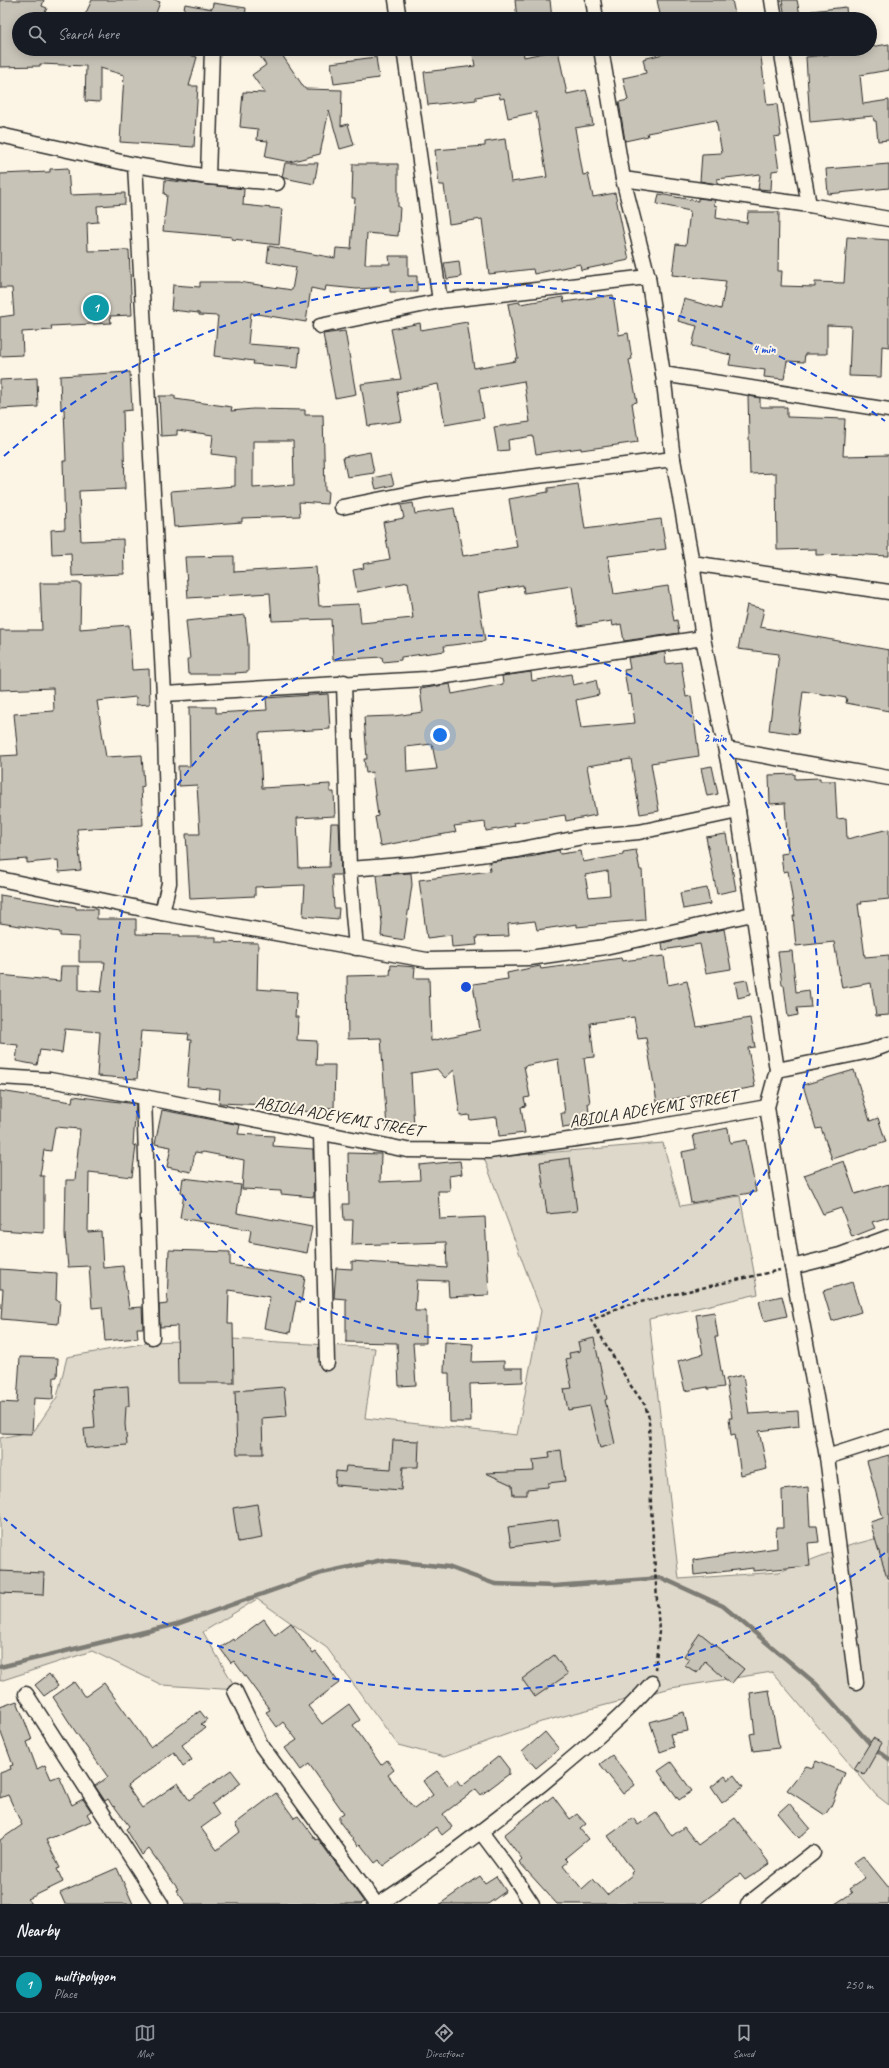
<!DOCTYPE html>
<style>
:root{--surface:#171b24;--page:#20242c;--text:#f1f3f6;--muted:#9ea1a6;--line:#363941;--accent:#8c9099}
body{margin:0;font-family:Caveat,sans-serif;background:var(--page);color:var(--text)}
.you{position:absolute;left:440px;top:735px;width:14px;height:14px;margin:-10px;border:3px solid #fff;border-radius:50%;background:#1a73e8;box-shadow:0 0 0 6px #1a73e833}
.badge{display:grid;place-items:center;width:26px;height:26px;border-radius:50%;background:var(--accent);color:#fff;font-size:13px;font-weight:700}
.pin{position:absolute;translate:-50% -50%;border:2px solid #fff;box-shadow:0 1px 4px #0006}
.list{margin:0;padding:0;list-style:none}
h2{display:flex;justify-content:space-between;align-items:center;height:52px;margin:0;padding:0 16px;font-size:17px}
h2 small{font-size:13px;font-weight:400;color:var(--muted)}
.list li{display:grid;grid-template-columns:26px 1fr auto;gap:12px;align-items:center;box-sizing:border-box;height:56px;padding:0 16px;border-top:1px solid var(--line)}
.list b{display:block;font-size:15px;white-space:nowrap}
.list p{margin:0;font-size:13px;white-space:nowrap;color:var(--muted)}
.list em{font-size:13px;font-style:normal;color:var(--muted)}
.icon{flex:none;width:22px;height:22px;fill:none;stroke:currentColor;stroke-width:2;stroke-linecap:round;stroke-linejoin:round}
.map{position:relative;flex:none;width:889px;height:1904px;overflow:hidden}
.search{position:absolute;background:var(--surface);box-shadow:0 2px 10px #0003;left:12px;right:12px;top:12px;height:44px;display:flex;align-items:center;gap:10px;box-sizing:border-box;padding:0 14px;border-radius:22px;color:var(--muted);font-size:15px}
.sheet{height:108px;background:var(--surface)}
nav{display:flex;justify-content:space-around;align-items:center;box-sizing:border-box;height:56px;border-top:1px solid var(--line);background:var(--surface);font-size:11px;color:var(--muted)}
nav a{display:grid;justify-items:center;gap:2px}
nav .on{color:var(--accent)}
.map>svg:first-child{display:block}
.green{fill:#ded8ca;stroke:#84827a}
.lines{fill:none;stroke-linecap:round;stroke-linejoin:round}
.stream{stroke:#7d7b74;stroke-width:4.5}
.building{fill:#c8c3b7;stroke:#2b2b2b;fill-rule:evenodd}
.minor-casing{stroke:#2b2b2b;stroke-width:17}
.path{stroke:#2b2b2b;stroke-width:2.5;stroke-dasharray:4 3;stroke-linecap:butt}
.minor{stroke:#fcf5e5;stroke-width:14}
.ring{fill:none;stroke:#1d4ed8;stroke-width:2;stroke-dasharray:7 5}
.labels{text-anchor:middle;stroke-width:4;stroke-linejoin:round;paint-order:stroke}
.street-label{font-size:17px;fill:#2b2b2b;stroke:#fcf5e5}
.centre{fill:#1d4ed8;stroke:#fcf5e5;stroke-width:2}
.ring-label{font-size:12px;text-anchor:middle;font-weight:bold;fill:#1d4ed8;stroke:#fcf5e5;stroke-width:4;stroke-linejoin:round;paint-order:stroke}
</style>
<div class="map">
<svg width="889" height="1904" viewBox="0 0 889 1904">
<rect width="100%" height="100%" fill="#fcf5e5"/>
<filter id="ink" filterUnits="userSpaceOnUse"><feTurbulence type="fractalNoise" baseFrequency=".025" numOctaves="2"/><feDisplacementMap in="SourceGraphic" scale="8" xChannelSelector="R" yChannelSelector="G"/><feConvolveMatrix kernelMatrix="1 2 1 2 8 2 1 2 1" color-interpolation-filters="sRGB"/></filter>
<g filter="url(#ink)">
<path class="green" d="M663,1143l17,63 60,-10 18,98 -109,25 30,260 100,-7 69,-26 41,-11v270l-13,-10 -104,-123 -101,16 -130,34 -97,35 -46,-12 -71,-97 -70,-49 -54,33 34,58 -75,-5 -70,-34 -92,30v-243l34,-7 23,-34 10,-40 85,-15 80,-3 143,9 -10,70 152,17 24,-124 -57,-153z"/>
<g class="lines">
<path class="stream" d="M0,1667l177,-43 145,-51 60,-13 66,7 47,17 59,2 108,-8 61,28 93,78 57,63 16,12"/>
</g>
<g class="building">
<path d="M0,0h44l-2,6 5,2 -5,11h-23v30h149l29,8 -8,29h9l-4,61 -74,-5 4,-67 -24,-7v34l-15,-1 1,-35 -46,-2v2l-40,1z"/>
<path d="M92,0h61l7,2 -6,17h-71z"/>
<path d="M515,0h35l2,19h-35z"/>
<path d="M657,0h75l4,19h-75z"/>
<path d="M782,0h15l3,15 -15,2z"/>
<path d="M213,3l33,5 -1,11h-63l3,-15 27,5z"/>
<path d="M846,7l1,12h-36v-8z"/>
<path d="M889,44v26l-29,5 3,29 26,-4v40l-11,1 -2,-20h-2l-1,-5 -63,6 -4,-65 45,-5 -1,-3h20v-2z"/>
<path d="M264,49h14l27,40 37,1 -1,36 7,-2 6,21 -14,4 -11,-39 -9,44 -30,8 -25,-5 3,-16 -11,-1 1,-11 -18,-2 3,-35 22,1 -13,-18 14,-10 -8,-12z"/>
<path d="M472,49h51l1,8 34,-7 9,44 19,-4 3,11 4,24 -18,3 8,47 5,-1 5,23 22,-4 14,67 -48,10 -1,-6 -46,10 -1,-5 -44,5 -7,-55 -33,5 -5,-39h-5l-4,-35 50,-4v-4l20,-3 6,43 36,-5 -11,-65 -28,6 -4,-20 -4,1 -1,-6 -23,4v3l-48,5 -4,-33 51,-6z"/>
<path d="M684,49h76l7,56 10,-1 4,32 -7,1 5,33 -7,1 -1,19 -13,-1 2,-15 -43,5v5l-17,-3 2,-27 20,-1 -6,-33 -69,13 1,3 -23,5 -6,-39 9,-2 -5,-22 23,-5 -3,-14z"/>
<path d="M376,57l3,21 -45,6 -3,-21z"/>
<path d="M285,163h33l-4,21 -30,-6 -2,-1z"/>
<path d="M353,164h45v43h2l-2,29 -31,-3 -2,31h25l-1,-8h19v20h9v16h-27v-5l-33,2 -31,-3 -1,5 -14,-3 -5,34 -55,-9 -3,31 52,4 -2,20 -45,-4 1,-3 -40,-5 4,-40 -19,-1v-2l-28,-3 2,-25 27,2v-5h39l53,8 4,-23 -29,-5 2,-16 66,12 1,-10 15,1 4,-51h-3z"/>
<path d="M889,164v24l-61,6 -2,-25z"/>
<path d="M68,168l2,27 55,-2v11l-28,2 1,16 -11,1 1,28 41,-1 3,65 -22,1 1,7 -60,3 1,4 -30,2 1,23 -23,1v-39l14,-2 -2,-27h-12v-114l50,-2v-3z"/>
<path d="M165,180l79,9 -1,16 39,4 -3,36 -28,-3 1,-1 -21,-2 1,-2 -69,-6 4,-36 -3,-1z"/>
<path d="M659,194l39,7v-3l17,2 -1,5 3,1 -1,12 31,5 1,-11h31l-1,59h4l-1,15 34,1v-5l29,1 3,-46 42,3v107l-7,-1 -1,31 -32,-1 2,-50 -24,-1v29h-22l-1,8 -17,-1 -3,18 -20,-2 1,-7 -36,-5 2,-10 -39,-9 5,-20 -19,-5 6,-22 37,10 5,-28 -54,-6 4,-31 10,1 4,-34 -33,-7z"/>
<path d="M459,261l2,16 -14,2 -3,-16z"/>
<path d="M613,295l6,40 9,-2 4,26 -3,1 8,42 -5,1 6,39 -57,8v-2l-45,6 -3,-18 -25,4 1,10 -11,1 -4,-24 36,-5 -6,-41 -45,8 5,29 -39,7 -7,-41 -41,8 5,29 -34,5 -7,-42 40,-5 -10,-50 29,-6 1,7 46,-8 7,46 42,-7 -1,-3h3l-10,-54 11,-2 1,2 43,-7 1,5z"/>
<path d="M345,331l11,63 -21,4 -12,-64z"/>
<path d="M130,372l2,38 -9,1 2,78 -46,2 2,50 42,-2 1,35 -52,2 -1,-23 -19,1 -1,-24 14,-1 -2,-68h3l-2,-52h-3l-1,-33z"/>
<path d="M37,378l1,29 -38,2v-29z"/>
<path d="M159,396h16v3l57,8 -1,4 22,-2 52,1v5h18l2,76h3l-1,13 -28,-2 1,14 -58,2v4l-68,5 -3,-36 64,-5v-29l-24,-3 2,-19 -36,-5v5l-16,1zM253,441h40l1,44 -41,3z"/>
<path d="M748,396l12,2v9h27v10l58,2 -2,37 46,-1v101l-42,-2 -31,1v-6l-39,1 -1,-77 -26,1z"/>
<path d="M370,452l4,21 -27,4 -4,-20z"/>
<path d="M391,474l3,11 -18,4 -3,-11z"/>
<path d="M578,484l7,45 76,-10 5,30 -58,7 6,38 54,-8 6,35 3,-1 2,13 -55,8 -3,-17 -8,2 -1,-5 -34,5 -6,-40 -48,7 -1,-8 -45,8 7,48 -41,5 1,5 -44,6v3l-18,2 -1,-5 -49,3 -2,-41 -59,2 -2,-28 -82,5 -3,-41 49,-1v16l82,-5 3,39 40,-2 2,19 52,-5 -5,-36 -51,10 -4,-22 11,-2 -1,-4 27,-5 -7,-37 21,-4 -3,-13 12,-2 2,11 39,-6 9,48 54,-9 -8,-48 39,-7v-4z"/>
<path d="M40,583h41l-1,46 49,-4 3,45 17,-1 1,35 -14,1v-8l-39,4 9,56 36,-2 2,31 -3,1 2,38 -66,4 4,41 -22,2 -1,-12 -31,3v-4l-27,2v-105l18,-1 -4,-41 40,-3 -1,-23 -53,2v-60h42z"/>
<path d="M747,605l17,4 -4,18 129,23v61l-43,-8 1,-5 -44,-7 -5,43 -29,-4 10,-76 -41,-5z"/>
<path d="M245,615l3,30v27l-13,1 1,1h-48l-1,-15h3l-4,-38z"/>
<path d="M665,652l1,12 15,-2 5,35 5,-1 8,60 -48,7 8,48 -19,3 -9,-55 -44,7 9,49 -30,6 -1,-6 -51,8 1,3 -29,5 -1,-9 -31,4 2,6 -76,14 -5,-29 3,-1 -6,-44 -6,1 -2,-14h3l-3,-42 30,-1 29,-4 -3,-23 30,-5 2,10 51,-10 -1,-8 29,-4 1,9 39,-7 2,11 23,-5 3,15 -23,5 5,28 54,-5 -4,-29 -3,1 -4,-25 6,-1 -2,-11zM432,744l5,25 -30,3 -1,-25z"/>
<path d="M328,694l2,35 -71,4 3,55 68,-4v8h4l1,24 -38,2 2,50 30,-1 2,-44h8l2,52h-9l2,33h5l-1,11 -35,-3 2,-31 -50,2v9l-65,3 -4,-65h14l-3,-49 -18,1 -1,-20h12l-1,-59h27v6l51,-3 -1,-12z"/>
<path d="M712,766l6,28 -11,2 -6,-28z"/>
<path d="M795,774v5l25,-1v3h15l2,38 9,-1 1,21 42,-10v70l-28,3 1,2h-4l7,53 24,-2v60l-13,1 -5,-33 -29,5 -8,-46 -38,4 -3,-30h2l-7,-45 -5,1 -2,-18 7,-1 -3,-50 -15,1 -1,-29z"/>
<path d="M726,834l10,56 -19,4 -11,-57z"/>
<path d="M559,850l1,4 21,-3 2,11 40,-7v-3l13,-2 4,20h2l3,50 -49,4v1l-19,2v-3l-40,6 -2,-9 -27,3 1,12 -33,1 1,8 -25,2 -1,-12 -24,3 -8,-58 71,-9 -1,-9 47,-6v-1zM608,871l2,24 -21,2 -4,-22z"/>
<path d="M411,873l1,12 -8,55 -23,-4 1,-12 -5,-49z"/>
<path d="M707,888l3,16 -27,5 -3,-16z"/>
<path d="M0,895l76,12v2h21v10h39v15l44,1v2h36v5l42,1 -1,46 40,3 -2,25h3l-1,23 20,1 -1,24h19l-1,43 -20,-1 -1,5 -23,-2 1,-4 -72,-3 1,-14 -33,-3 4,-46h-3l1,-6 -48,-3 -4,48 -40,-3 3,-44 -35,-3 -3,24 -22,-3 -3,15 -21,-4 2,-16 -18,-2v-68l60,6 1,-15h18v24l22,2 4,-30h-26v-25l-19,-1v-4l-60,-9z"/>
<path d="M724,929l7,40 -25,4 -6,-29 -37,6 -1,-7z"/>
<path d="M792,951l4,41 13,-2 2,17 -14,1 1,7 -10,2 -4,-32h-2l-4,-33z"/>
<path d="M664,956l4,29 19,-4 10,46 53,-9 5,29 -7,1 7,39 -45,8 1,4 -20,3 -1,-6 -33,6 -11,-64 -8,1 -4,-22 -44,6 4,34 -10,1 6,45h-2l2,21 -27,4 -2,-15h4l-7,-54 -34,7 6,31 -6,1 2,8 -5,1 4,26 -26,3 -2,-19 -27,3 -1,-5 -9,1 -6,-46 -9,8 -8,-9 -26,4 3,55 -27,1 -6,-91 -33,1 -1,-63 43,-1 1,-10 24,2 -1,11h15l2,63 49,-11 -7,-46 35,-5 -1,-6 33,-7 1,3 80,-11 1,3z"/>
<path d="M747,980l3,15 -12,3 -3,-16z"/>
<path d="M854,1070l16,51 8,-3 8,24 -54,17 -11,-31 -5,1 -13,-44z"/>
<path d="M0,1091l72,11 1,-6 63,8 -3,41 3,1 -4,31 -43,-5 -1,60 13,-1 2,37 20,-2 6,42 13,-1 1,21h-6l1,10 -33,3 -3,-34 -10,1 -3,-42 -21,1 -3,-32 1,-55h9l5,-51 -25,-2 -4,24 -7,-1 -4,26h4v57l-44,-3z"/>
<path d="M162,1110l78,15 -2,9 36,2 -1,10 40,3 1,48 -33,-3v-3l-39,-2 2,-29 -41,-8 -1,1 -7,-1 -4,20 -24,-5 4,-20 -16,-3z"/>
<path d="M728,1128l2,15 16,-3 10,52 -65,11 -9,-51 14,-3 -3,-14z"/>
<path d="M348,1153l33,1 -1,28 40,-2 -1,-15 41,-4 2,13 -13,2 1,15h-12l2,28 45,-2 4,78 -40,2 -1,-16 -31,-1 -2,31h11v32h-13l3,42 -17,1 -2,-43 -51,-1v-43l-12,-1 2,-30 16,1v-8l95,7 -1,-26 -94,3 1,-25h-9l-1,-16h6z"/>
<path d="M570,1158l7,53 -30,3 -7,-52z"/>
<path d="M844,1161l11,33 34,-10v33l-17,5 3,6 -23,9 -11,-29 -18,6 -19,-39z"/>
<path d="M183,1178l58,7 -4,28 75,14 -5,26 -58,-11 2,-12 -71,-12 4,-25 -3,-1z"/>
<path d="M169,1250l61,2v13l75,12 -4,25 -5,-1 -6,32 -26,-5 6,-31 -41,-7 -1,34h5l1,59h-56l-1,-57 -17,1 -1,-22 8,-1z"/>
<path d="M0,1269l57,4 -1,27 4,1 -2,23 -57,-5 2,-30h-3z"/>
<path d="M852,1282l9,30 -29,9 -9,-30z"/>
<path d="M782,1296l5,20 -23,5 -5,-20z"/>
<path d="M714,1312l4,25h-3l9,50 -16,2v-2l-23,4 -7,-30 25,-7 -7,-39z"/>
<path d="M594,1338l13,61 -2,1 10,44 -15,4 -10,-42 -22,4 -4,-21 8,-1 -6,-29 4,-1 -1,-5 11,-2 -2,-9z"/>
<path d="M445,1342l28,2 -1,18 32,-1v7h19v14l-53,2 1,38h-21l-1,-49h-5z"/>
<path d="M20,1357l38,1 -1,19h-3l-1,22 -19,-1 -2,36 -32,-1v-31l17,1z"/>
<path d="M743,1375l6,39 49,-3 1,15 -40,5 8,38 -26,6 -6,-41 -4,1 -2,-17h3l-6,-39z"/>
<path d="M128,1386l1,20h-3l-1,18 2,21 -41,3 -2,-19 11,-1 -3,-39z"/>
<path d="M284,1387l3,29 -25,2 1,36h-26l-2,-63z"/>
<path d="M393,1440l26,1 -1,26h-15l-2,23 -66,-5 1,-14 9,1 1,-6 45,3z"/>
<path d="M561,1450l4,31 -17,2v4l-21,2v6h-14l-1,-10 -26,-12 48,-2 -1,-11 17,-2 -1,-6z"/>
<path d="M889,1455v123h-2l-17,-56 13,-4 -16,-57z"/>
<path d="M808,1487l2,39h7l2,16 -11,1 2,23 -57,5v-3l-59,7 -1,-15 84,-12 -1,-20h7l-1,-38z"/>
<path d="M257,1504l5,34 -24,4 -5,-34z"/>
<path d="M558,1520l3,20 -50,7 -3,-20z"/>
<path d="M0,1571l44,2 -1,22 -43,-2z"/>
<path d="M264,1619l11,16 16,-12 22,31 3,-2 13,17 10,14 -31,23 14,18 27,-20 11,16 -7,5 28,40 6,-5 7,10 -6,5 26,34 19,-14 -10,-14 14,-10 12,15 8,-6 4,6 38,-30 10,13v5l-28,21 -5,-6 -33,25 9,13 -10,8 -6,-8 -53,39 -4,-6 -4,3 -15,-19 -2,2 -19,-25v-5l5,-3 -35,-49 -8,6 -16,-22 12,-8 -14,-18 -6,5 -11,-15 4,-2 -11,-15 -25,-34 -3,2 -11,-15 13,-9 1,2z"/>
<path d="M700,1633l44,36 -13,15 -26,-23 -8,12 -12,-8 4,-6 -5,-3z"/>
<path d="M554,1655l14,19 -33,23 -13,-18z"/>
<path d="M49,1674l9,12 -14,10 -9,-11z"/>
<path d="M74,1682l10,14h2l18,-13 46,64 50,-36 7,9 -6,4 4,4 -23,17 10,15 -9,6 -9,-14 -47,34 15,22 36,-25 11,17 42,-30 10,13 -29,21 7,11 -18,13 16,22 23,-18 -5,-8 41,-31 18,25 4,-2 18,24 2,-1 46,63 -3,2h-175l-10,-14 2,-1 -29,-40 -7,6 -16,-26 3,-3 -15,-20 -1,1 -5,-8 -3,2 -10,-15 13,-9 -33,-46 -22,-34z"/>
<path d="M769,1690l10,58 -26,3 -3,-17 5,-1 -5,-40z"/>
<path d="M17,1701l15,39 -5,2 10,27 8,-4 6,14 8,-3 13,29 11,-6 8,12 -4,3 4,7 -45,19 14,28 -3,1 6,13 -35,17 4,5h-32v-64l22,-15 -14,-30 -8,3v-25l11,-4 -1,-3 3,-1 -13,-35v-23z"/>
<path d="M684,1712l4,19 -18,3 4,13 -14,5 -10,-30z"/>
<path d="M545,1732l14,17 -23,19 -14,-16z"/>
<path d="M873,1738l9,5 -18,32 -10,-6z"/>
<path d="M612,1755l23,30 -12,9 -23,-30z"/>
<path d="M816,1761l29,12 -14,33 -6,9 -38,-25 19,-24 7,2z"/>
<path d="M671,1762l21,29 -13,9 -21,-29z"/>
<path d="M734,1775l9,12 -21,16 -11,-16 14,-11 3,4z"/>
<path d="M553,1796l17,23 7,-5 9,10 -6,5 8,10 -23,19 3,3 -5,4 19,24 11,-10 14,16 25,-20 -1,-2 2,-2 -25,-35 25,-18 5,7 18,-12 16,23 12,-9 14,18 37,-27 35,46 -25,16 -5,-6 -40,30h-143l-38,-42 3,-3 -18,-24z"/>
<path d="M789,1803l21,25 -11,10 -21,-25z"/>
<path d="M863,1856l26,32v16h-54l17,-11 -3,-4 16,-11 -12,-15z"/>
<path d="M117,1868l16,36h-68l-5,-11z"/>
<path d="M480,1876l5,7 11,-7 10,15 -18,13h-48z"/>
</g>
<g class="lines">
<defs>
<g id="minor">
<path d="M396,0l3,19"/>
<path d="M593,0l3,19"/>
<path d="M772,0l3,19"/>
<path d="M404,49l36,252"/>
<path d="M601,49l22,130 25,98 15,97 10,85 19,104 11,75 35,173 39,259 -10,37 25,160 35,190 29,225"/>
<path d="M781,49l28,156"/>
<path d="M0,135l135,30 73,12 69,6"/>
<path d="M135,165l29,529 5,189 -7,30"/>
<path d="M208,177l4,-128"/>
<path d="M623,179l186,26 80,14"/>
<path d="M320,326l120,-25 208,-24"/>
<path d="M663,374l226,36"/>
<path d="M342,507l85,-17 246,-31"/>
<path d="M692,563l197,29"/>
<path d="M344,682l5,187 7,79"/>
<path d="M164,694l262,-15 277,-41"/>
<path d="M726,749l163,29"/>
<path d="M349,869l66,-5 102,-14 66,-13 56,-5 99,-21"/>
<path d="M0,879l162,34 265,47 103,-2 75,-11 147,-33"/>
<path d="M777,1070l93,-19 19,-7"/>
<path d="M0,1077l50,3 94,17 263,53 82,1 151,-21 127,-23"/>
<path d="M144,1097l8,240"/>
<path d="M321,1134l6,229"/>
<path d="M792,1267l48,-12 49,-18"/>
<path d="M827,1457l62,-20"/>
<path d="M235,1691l26,54 115,159"/>
<path d="M26,1694l135,210"/>
<path d="M481,1832l32,43 19,29"/>
<path d="M379,1904c57,-37 111,-79 164,-121 38,-32 77,-63 109,-100"/>
<path d="M748,1904l65,-51"/>
</g>
</defs>
<use href="#minor" class="minor-casing"/>
<path class="path" d="M655,1670l4,-39 -8,-124 -2,-89 -4,-13 -14,-19 -40,-66 32,-14 157,-36"/>
<use href="#minor" class="minor"/>
</g>
</g>
<g class="ring">
<circle cx="466" cy="987" r="352"/>
<path d="M885 1553A704 704 0 0 1 4 1518M4 456A704 704 0 0 1 885 421"/>
</g>
<g class="labels">
<g class="street-label">
<text transform="translate(653 1108) rotate(-9)" y="6">ABIOLA ADEYEMI STREET</text>
<text transform="translate(339 1116) rotate(10)" y="6">ABIOLA ADEYEMI STREET</text>
</g>
</g>
<circle cx="466" cy="987" r="6" class="centre"/>
<g class="ring-label">
<text x="764" y="353">4 min</text>
<text x="715" y="742">2 min</text>
</g>
</svg>
<div class="you"></div>
<div class="pin badge" style="left:96px;top:308px;background:#0f9aa8">1</div>
<div class="search"><svg class="icon" aria-label="search" viewBox="0 0 24 24"><circle cx="10" cy="10" r="6"/><path d="M15 15l6 6"/></svg>Search here</div>
</div>
<section class="sheet">
<h2>Nearby<small></small></h2>
<ul class="list">
<li><span class="badge" style="background:#0f9aa8">1</span><div><b>multipolygon</b><p>Place</p></div><em>250 m</em></li>
</ul>
</section>
<nav>
<a class="on"><svg class="icon" aria-label="map" viewBox="0 0 24 24"><path d="M3 6l6-2 6 2 6-2v14l-6 2-6-2-6 2zM9 4v14M15 6v14"/></svg>Map</a>
<a><svg class="icon" aria-label="directions" viewBox="0 0 24 24"><path d="M12 3l9 9-9 9-9-9zM9 14v-3h6M13 9l2 2-2 2"/></svg>Directions</a>
<a><svg class="icon" aria-label="saved" viewBox="0 0 24 24"><path d="M7 4h10v16l-5-4-5 4z"/></svg>Saved</a>
</nav>
